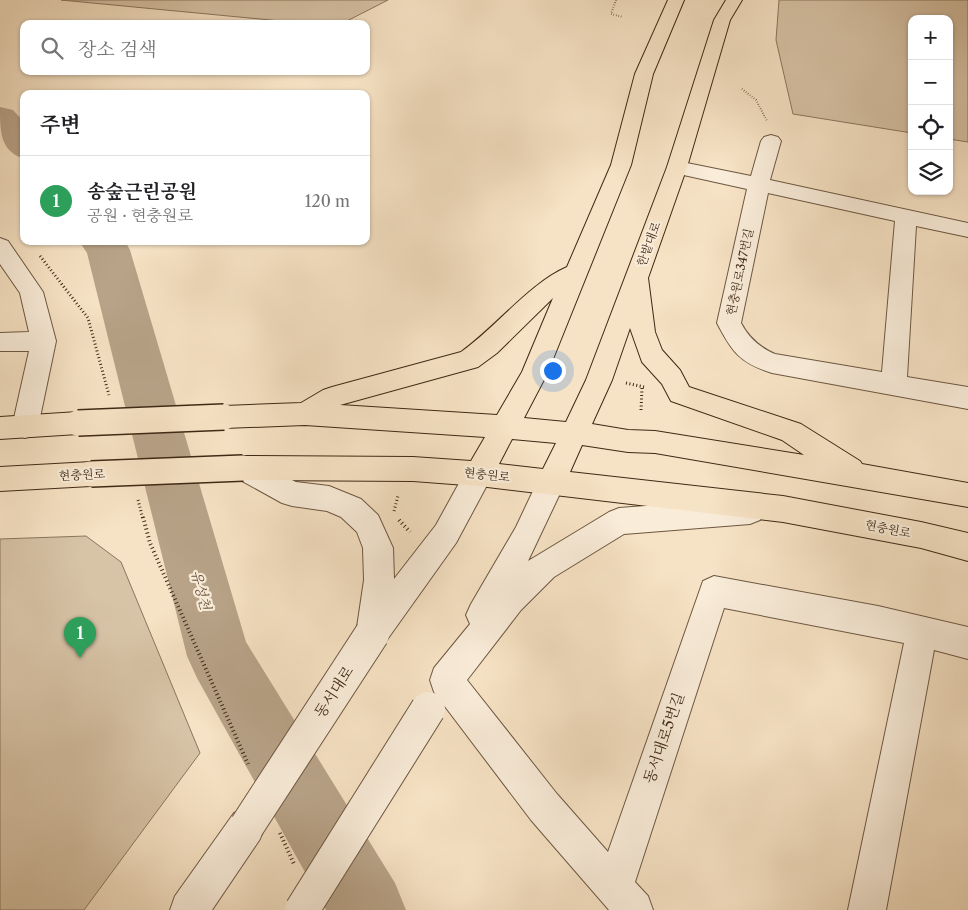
<!DOCTYPE html>
<html lang="ko">
<meta charset="utf-8">
<style>
:root{--surface:#fff;--page:#f6f6f6;--text:#202124;--muted:#757577;--line:#e0e0e0;--accent:#8f2418}
body{margin:0;font-family:"Libre Caslon Text","Noto Serif KR",serif;background:var(--page);color:var(--text)}
.controls{position:absolute;right:15px;top:15px;display:grid;overflow:hidden;border-radius:10px;box-shadow:0 1px 4px #0004}
.controls button{width:45px;height:45px;display:grid;place-items:center;padding:0;border:0;border-bottom:1px solid var(--line);background:var(--surface);color:var(--text);font:25px sans-serif}
.you{position:absolute;left:552px;top:370px;width:18px;height:18px;margin:-12px;border:4px solid #fff;border-radius:50%;background:#1a73e8;box-shadow:0 0 0 8px #1a73e833}
.badge{display:grid;place-items:center;width:32px;height:32px;border-radius:50%;background:var(--accent);color:#fff;font-size:16px;font-weight:700}
.pin{position:absolute;translate:-50% -41px;filter:drop-shadow(0 1px 2px #0008)}
.pin::after{content:'';position:absolute;top:26px;width:18px;height:15px;background:inherit;clip-path:polygon(0 0,100% 0,50% 100%)}
.list{margin:0;padding:0;list-style:none}
h2{display:flex;justify-content:space-between;align-items:center;height:65px;margin:0;padding:0 20px;font-size:21px}
h2 small{font-size:16px;font-weight:400;color:var(--muted)}
.list li{display:grid;grid-template-columns:32px 1fr auto;gap:15px;align-items:center;box-sizing:border-box;height:90px;padding:0 20px;border-top:1px solid var(--line)}
.list b{display:block;font-size:19px;white-space:nowrap}
.list p{margin:0;font-size:16px;white-space:nowrap;color:var(--muted)}
.list em{font-size:16px;font-style:normal;color:var(--muted)}
.icon{flex:none;width:28px;height:28px;fill:none;stroke:currentColor;stroke-width:2;stroke-linecap:round;stroke-linejoin:round}
.map{position:relative;flex:none;width:968px;height:910px;overflow:hidden}
.search{position:absolute;background:var(--surface);box-shadow:0 1px 4px #0004;left:20px;top:20px;width:350px;height:55px;display:flex;align-items:center;gap:12px;box-sizing:border-box;padding:0 18px;border-radius:10px;color:var(--muted);font-size:19px}
.panel{position:absolute;background:var(--surface);box-shadow:0 1px 4px #0004;left:20px;top:90px;width:350px;height:155px;border-radius:10px}
.map>svg:first-child{display:block}
.green{fill:#d7c3a6;stroke:#8b765e}
.lines{fill:none;stroke-linecap:round;stroke-linejoin:round}
.river{fill:#b8a388;fill-rule:evenodd}
.minor-casing{stroke:#6d5741;stroke-width:2}
.major-casing{stroke:#3f2915;stroke-width:2}
.path-far2{stroke:#3f2915;stroke-width:2;stroke-dasharray:0.5 2;stroke-linecap:butt}
.path-far1{stroke:#3f2915;stroke-width:3;stroke-dasharray:1 2.5;stroke-linecap:butt}
.path{stroke:#3f2915;stroke-width:4;stroke-dasharray:1 3;stroke-linecap:butt}
.minor{fill:#f9ecd9;fill-rule:evenodd}
.major{fill:#f6e2c4;fill-rule:evenodd}
.minor-bridge-casing{stroke:#6d5741;stroke-width:36;stroke-linecap:butt}
.major-bridge-casing{stroke:#3f2915;stroke-width:28;stroke-linecap:butt}
.minor-bridge{stroke:#f9ecd9;stroke-width:34}
.major-bridge{stroke:#f6e2c4;stroke-width:25}
.labels{text-anchor:middle;stroke-width:4.5;stroke-linejoin:round;paint-order:stroke}
.street-label{font-size:12px;fill:#3f2915;stroke:#f9ecd9}
.water-label{font-size:14px;font-style:italic;fill:#634e38;stroke:#f9ecd9}
.near-street-label{font-size:15px;fill:#3f2915;stroke:#f9ecd9}
</style>
<div class="map">
<svg width="968" height="910" viewBox="0 0 968 910">
<rect width="100%" height="100%" fill="#f6e2c4"/>
<filter id="stains"><feTurbulence type="fractalNoise" baseFrequency=".004" numOctaves="4"/><feColorMatrix values="0 0 0 0 .2 0 0 0 0 .09 0 0 0 0 .02 0 0 0 .5 -.17"/></filter>
<radialGradient id="worn" r=".72"><stop offset=".6" stop-color="#630" stop-opacity="0"/><stop offset="1" stop-color="#630" stop-opacity=".3"/></radialGradient>
<g class="green">
<path d="M61,0h327l-47,24h-29z"/>
<path d="M779,0h189v142l-19,-3v-120h-37v114l-119,-19 -17,-74z"/>
<path d="M86,536l35,26 79,191 -116,157h-84v-371z"/>
</g>
<g class="lines">
<g class="river">
<path d="M0,107l13,3 11,12v37c-24,-8 -24,-27 -24,-52z"/>
<path d="M79,241h46l5,9 116,392 149,241 11,27h-80l-129,-232 -10,-22 -100,-403z"/>
</g>
<defs>
<g id="minor">
<path d="M771,135l7,2 3,4 -11,39 198,43v14l-52,-11 -9,151 61,10v22l-196,-36c-32,-10 -40,-21 -55,-50l30,-134 -77,-17 -3,-5 3,-5 7,-1 74,15 10,-35 3,-4zM768,193l127,28 -13,151 -107,-18c-16,-7 -26,-16 -34,-31z"/>
<path d="M0,238l8,3 35,51 13,49 -18,86 -4,8 -9,3 -9,-3 -4,-8 17,-76h-29v-18l29,-1 -9,-39 -20,-29z"/>
<path d="M243,456l53,26 33,4 32,13 17,16 15,33 1,31 42,-54 33,-60 10,-3 10,3 4,9 -37,69 -72,101 -12,6 -11,-5 -5,-11 8,-54 -1,-32 -6,-16 -16,-15 -14,-6 -35,-5 -10,-3 -49,-27 -4,-8 4,-8z"/>
<path d="M551,471l10,3 4,9 -37,78 81,-49 10,-4 131,-10 10,4 4,9 -4,9 -10,4 -126,10 -70,43 -33,33 -54,70 90,114 51,58 95,-271 11,-5 164,30 90,21v32l-34,-9 -48,260h-38l56,-267 -180,-35 -89,274 13,14 5,14h-44l-78,-90 -97,-128 -4,-12 4,-12 36,-44 -4,-9 5,-11 45,-77 25,-53z"/>
<path d="M247,808l13,5 5,13 -5,13 -48,71h-42l5,-14 59,-83z"/>
</g>
<g id="major">
<path d="M668,0h16l-31,74 -22,91 -84,209 -23,44 42,4 20,-42 81,-213 47,-147 12,-20h16l-12,20 -43,147 -39,111 7,54 7,18 18,20 9,17 112,37 59,37 2,3 106,19v24l-313,-54 -27,-1 -46,-7 -12,27 213,24 138,26 47,11v28l-47,-13 -138,-26 -304,-36 -66,-5 -170,-1 -10,-4 -4,-8 4,-8 10,-4 170,1 58,4 14,-24 -180,-12 -81,3 -9,-3 -4,-8 4,-8 9,-3 77,-3 22,-13 9,-3 129,-35c35,-25 69,-69 106,-85l44,-102 24,-91zM553,298l-31,74 -25,43 -157,-10 138,-38 19,-14zM630,328l12,34 20,22 9,17 111,39 22,15 -149,-24 -27,-1 -36,-6 20,-44zM512,439l44,4 -13,26 -44,-5z"/>
<path d="M78,412l9,3 4,8 -4,8 -9,3 -78,5v-22z"/>
<path d="M91,462l10,3 4,9 -4,9 -10,3 -91,5v-24z"/>
</g>
</defs>
<use href="#minor" class="minor-casing"/>
<use href="#major" class="major-casing"/>
<g class="path-far2">
<path d="M616,0l-5,14 12,3"/>
<path d="M742,89l14,11 11,21"/>
</g>
<g class="path-far1">
<path d="M40,256l48,62 21,77"/>
<path d="M626,383l18,4"/>
<path d="M641,410l1,-22"/>
<path d="M138,500l5,19"/>
<path d="M394,511l4,-15"/>
</g>
<g class="path">
<path d="M143,517l7,26 98,221"/>
<path d="M399,520l11,12"/>
<path d="M280,833l14,31"/>
</g>
<use href="#minor" class="minor"/>
<use href="#major" class="major"/>
<defs>
<g id="minor-bridge">
<path d="M247,826l125,-192"/>
<path d="M302,910l126,-201"/>
</g>
<g id="major-bridge">
<path d="M78,423l146,-6"/>
<path d="M91,474l152,-6"/>
</g>
</defs>
<use href="#minor-bridge" class="minor-bridge-casing"/>
<use href="#major-bridge" class="major-bridge-casing"/>
<use href="#minor-bridge" class="minor-bridge"/>
<use href="#major-bridge" class="major-bridge"/>
</g>
<g class="labels">
<g class="street-label">
<text transform="translate(649 244) rotate(-70)" y="4">한밭대로</text>
<text transform="translate(740 272) rotate(-78)" y="4">현충원로347번길</text>
<text transform="translate(82 475) rotate(-3)" y="4">현충원로</text>
<text transform="translate(487 475) rotate(6)" y="4">현충원로</text>
<text transform="translate(888 529) rotate(11)" y="4">현충원로</text>
</g>
<g class="water-label">
<text transform="translate(201 590) rotate(75)" y="5">유성천</text>
</g>
<g class="near-street-label">
<text transform="translate(334 692) rotate(-57)" y="5">동서대로</text>
<text transform="translate(664 738) rotate(-71)" y="5">동서대로5번길</text>
</g>
</g>
<rect width="100%" height="100%" filter="url(#stains)"/>
<rect width="100%" height="100%" fill="url(#worn)"/>
</svg>
<div class="controls">
<button>+</button>
<button>−</button>
<button><svg class="icon" aria-label="locate" viewBox="0 0 24 24"><circle cx="12" cy="12" r="6"/><path d="M12 2v4M12 18v4M2 12h4M18 12h4"/></svg></button>
<button><svg class="icon" aria-label="layers" viewBox="0 0 24 24"><path d="M12 4l9 5-9 5-9-5zM3 14l9 5 9-5"/></svg></button>
</div>
<div class="you"></div>
<div class="pin badge" style="left:80px;top:658px;background:#2e9e5b">1</div>
<div class="search"><svg class="icon" aria-label="search" viewBox="0 0 24 24"><circle cx="10" cy="10" r="6"/><path d="M15 15l6 6"/></svg>장소 검색</div>
<section class="panel">
<h2>주변<small></small></h2>
<ul class="list">
<li><span class="badge" style="background:#2e9e5b">1</span><div><b>송숲근린공원</b><p>공원 · 현충원로</p></div><em>120 m</em></li>
</ul>
</section>
</div>
